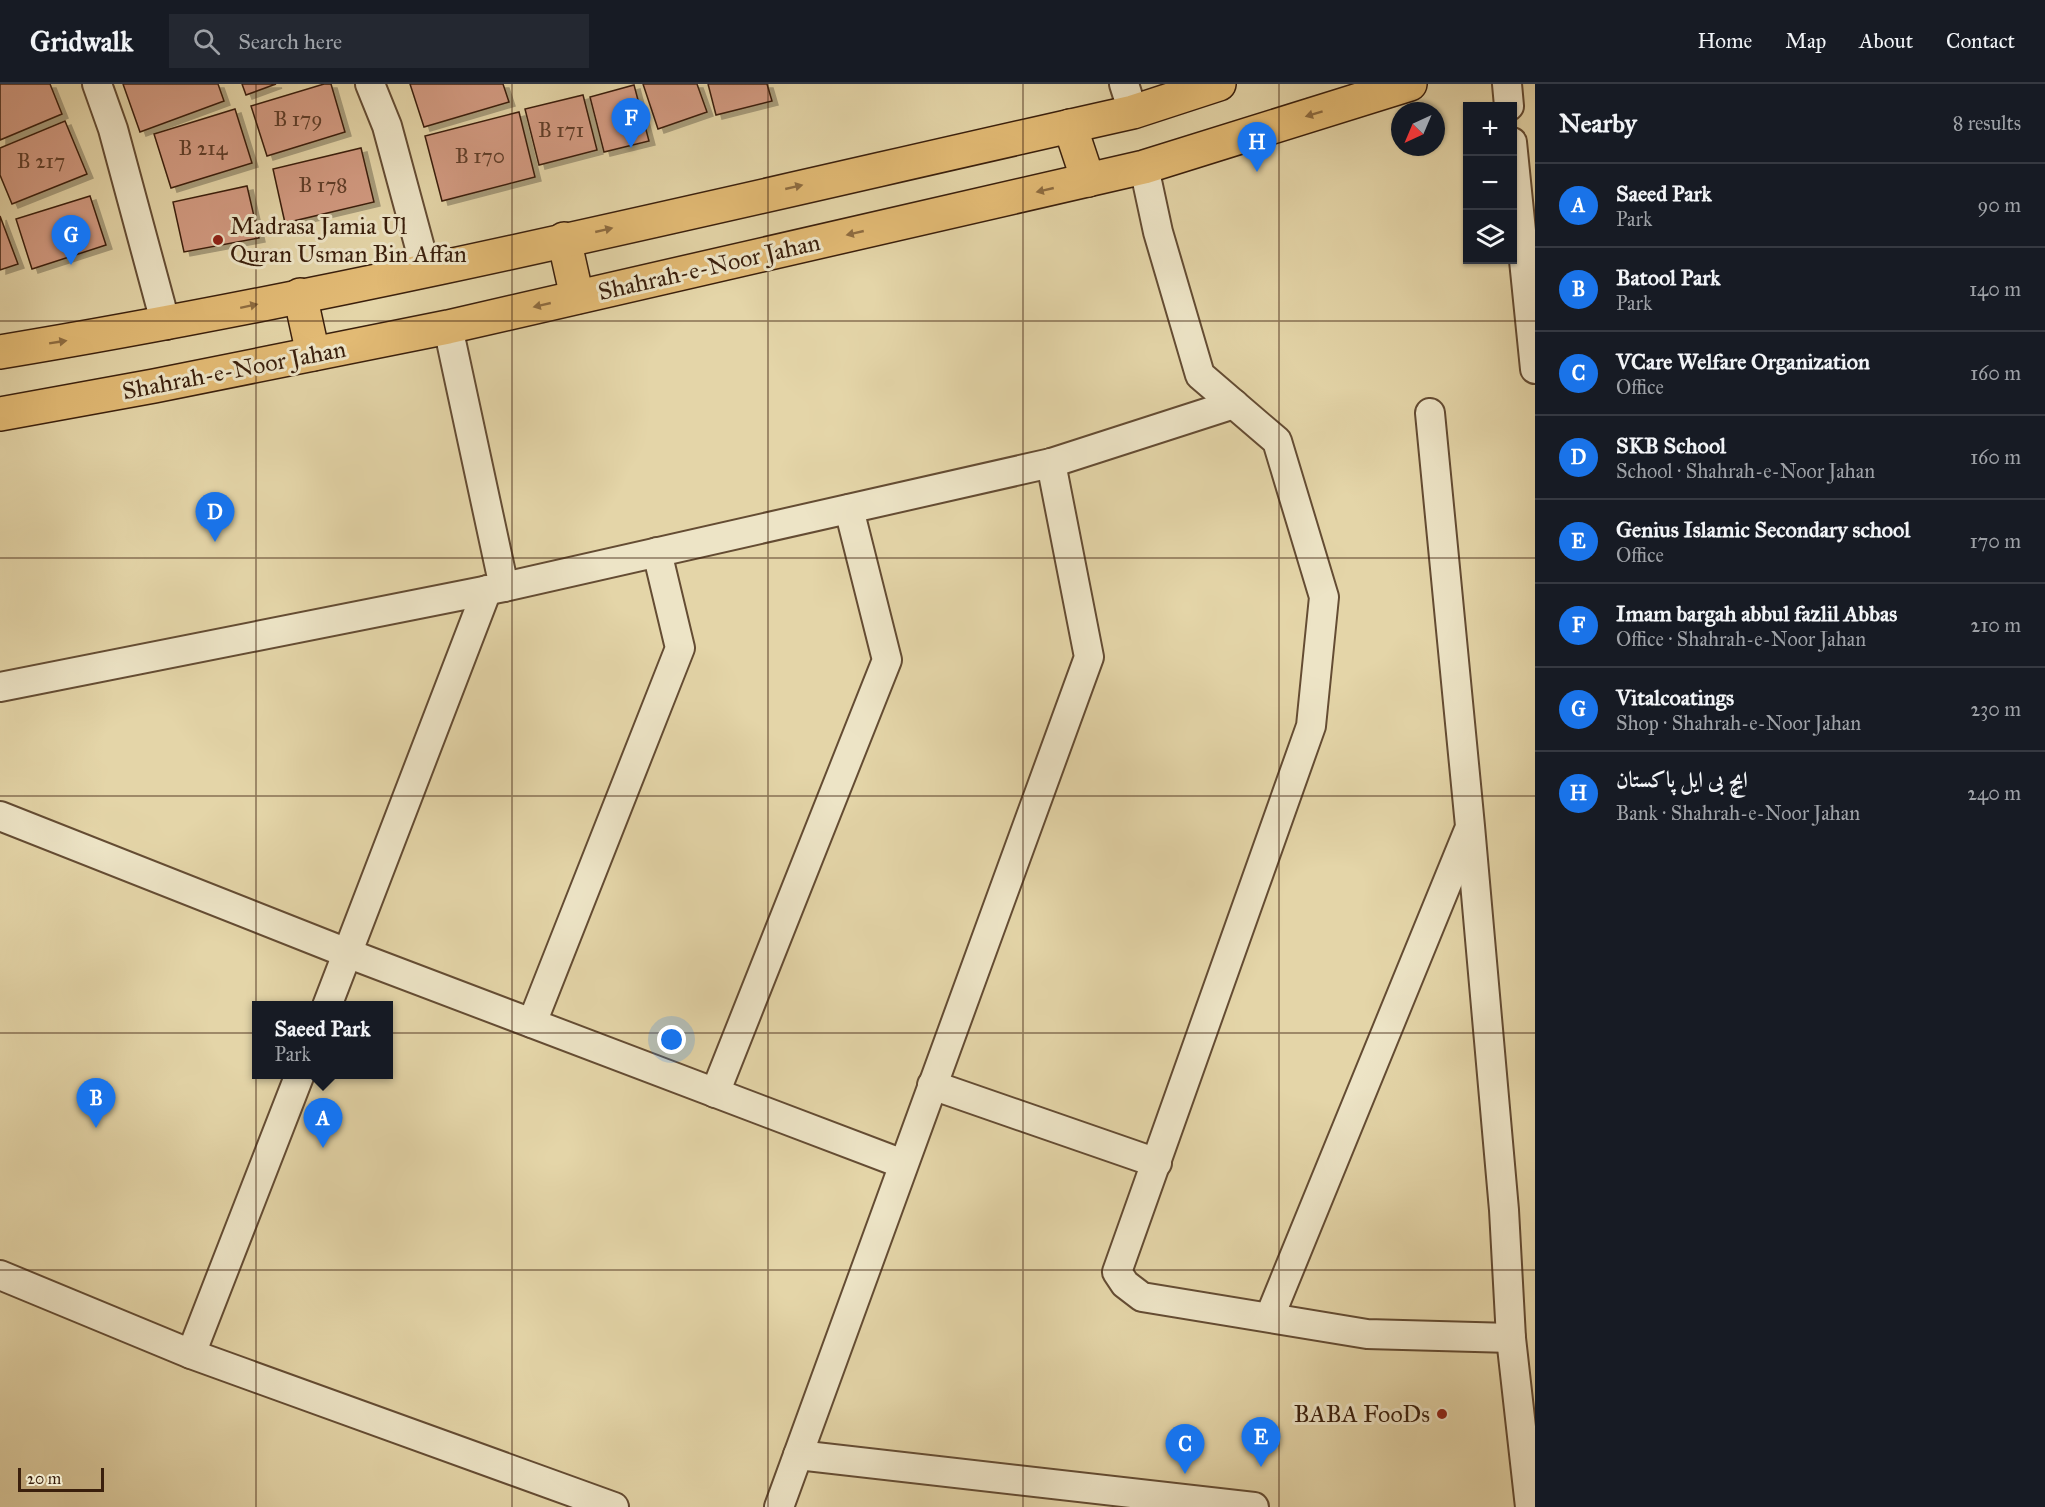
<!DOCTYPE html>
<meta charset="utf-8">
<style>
:root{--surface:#171b24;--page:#242831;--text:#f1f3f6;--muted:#9ea1a6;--line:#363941;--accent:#1a73e8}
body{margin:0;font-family:"IM FELL Great Primer",Amiri,serif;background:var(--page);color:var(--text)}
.controls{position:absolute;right:18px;top:18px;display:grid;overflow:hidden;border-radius:0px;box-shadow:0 2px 4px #0004}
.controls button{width:54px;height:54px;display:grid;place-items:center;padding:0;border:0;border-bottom:2px solid var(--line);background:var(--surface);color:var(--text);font:30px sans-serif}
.compass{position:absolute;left:1391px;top:18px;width:54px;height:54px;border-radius:50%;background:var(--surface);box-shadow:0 2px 4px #0004;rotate:224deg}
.scale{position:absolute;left:18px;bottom:15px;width:86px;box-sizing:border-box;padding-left:6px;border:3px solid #3a1f0c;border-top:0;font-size:16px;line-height:21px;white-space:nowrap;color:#3a1f0c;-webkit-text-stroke:4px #ede4c6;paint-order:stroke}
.you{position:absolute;left:672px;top:956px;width:21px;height:21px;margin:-15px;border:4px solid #fff;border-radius:50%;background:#1a73e8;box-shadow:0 0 0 9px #1a73e833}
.badge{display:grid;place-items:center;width:39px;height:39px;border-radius:50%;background:var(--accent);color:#fff;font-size:20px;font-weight:700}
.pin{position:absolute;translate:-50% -50px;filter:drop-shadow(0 2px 3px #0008)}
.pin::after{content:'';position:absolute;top:32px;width:21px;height:18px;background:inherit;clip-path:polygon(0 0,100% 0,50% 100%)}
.popup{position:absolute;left:252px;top:917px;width:141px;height:78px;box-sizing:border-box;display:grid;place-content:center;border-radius:0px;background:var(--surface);filter:drop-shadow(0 2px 4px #0005);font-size:20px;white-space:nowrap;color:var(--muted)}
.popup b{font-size:22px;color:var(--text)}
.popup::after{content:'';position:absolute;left:50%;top:100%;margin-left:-12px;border:12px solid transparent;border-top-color:var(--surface)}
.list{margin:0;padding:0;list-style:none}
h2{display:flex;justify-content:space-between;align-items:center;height:78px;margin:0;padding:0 24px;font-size:26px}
h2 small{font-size:20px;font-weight:400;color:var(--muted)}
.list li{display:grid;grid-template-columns:39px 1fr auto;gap:18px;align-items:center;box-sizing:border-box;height:84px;padding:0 24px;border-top:2px solid var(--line)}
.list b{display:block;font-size:22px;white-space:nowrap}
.list p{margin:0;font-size:20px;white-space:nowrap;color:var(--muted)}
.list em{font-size:20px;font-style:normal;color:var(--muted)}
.icon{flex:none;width:33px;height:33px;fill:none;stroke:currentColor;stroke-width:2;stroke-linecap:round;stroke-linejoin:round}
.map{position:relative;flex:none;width:1535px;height:1423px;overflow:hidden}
header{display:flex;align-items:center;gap:36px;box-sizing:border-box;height:84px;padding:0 30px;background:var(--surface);border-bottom:2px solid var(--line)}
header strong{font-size:28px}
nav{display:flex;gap:33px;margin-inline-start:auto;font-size:21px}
.search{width:420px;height:54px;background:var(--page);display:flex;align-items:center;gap:15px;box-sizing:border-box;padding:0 21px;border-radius:0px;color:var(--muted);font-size:22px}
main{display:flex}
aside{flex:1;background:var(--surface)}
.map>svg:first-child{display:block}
.building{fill:#d29a81;stroke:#3a1f0c;stroke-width:1.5;filter:url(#shadow)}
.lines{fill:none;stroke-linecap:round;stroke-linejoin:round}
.minor-casing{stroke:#644c33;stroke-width:32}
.major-casing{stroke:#3a1f0c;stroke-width:36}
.minor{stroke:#ede4c6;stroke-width:28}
.major{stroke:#e2ba74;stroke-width:33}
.oneway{fill:#8e6c40}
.grid{fill:none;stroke:#3a1f0c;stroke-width:1.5;stroke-opacity:0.55}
.poi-dot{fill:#8f2418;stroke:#ede4c6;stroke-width:2}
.labels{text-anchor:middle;stroke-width:6;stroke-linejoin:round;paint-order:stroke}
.number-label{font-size:21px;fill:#603e29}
.poi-label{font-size:24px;fill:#3a1f0c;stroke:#ede4c6;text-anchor:start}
.street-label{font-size:24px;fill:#3a1f0c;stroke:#ede4c6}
</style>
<header>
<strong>Gridwalk</strong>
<div class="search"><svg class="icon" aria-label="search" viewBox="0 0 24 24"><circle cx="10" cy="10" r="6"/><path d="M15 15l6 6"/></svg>Search here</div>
<nav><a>Home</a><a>Map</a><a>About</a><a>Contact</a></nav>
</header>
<main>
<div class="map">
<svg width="1535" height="1423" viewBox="0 0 1535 1423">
<defs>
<filter id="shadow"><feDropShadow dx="6" dy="4" stdDeviation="0" flood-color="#0004"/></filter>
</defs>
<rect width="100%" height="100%" fill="#e4d5a8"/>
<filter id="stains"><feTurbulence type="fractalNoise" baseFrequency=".00333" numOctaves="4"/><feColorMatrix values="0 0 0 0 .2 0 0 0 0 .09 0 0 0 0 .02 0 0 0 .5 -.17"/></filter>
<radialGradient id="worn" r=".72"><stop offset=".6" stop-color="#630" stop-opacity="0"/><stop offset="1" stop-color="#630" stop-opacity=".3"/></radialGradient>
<g class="building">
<path d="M0,0h50l12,30 -62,26z"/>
<path d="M123,0h95l6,17 -84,31z"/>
<path d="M242,0h34l-30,11z"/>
<path d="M324,0h7l14,48 -78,24 -16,-50z"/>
<path d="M410,0h93l6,18 -85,25z"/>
<path d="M643,0h54l10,28 -49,17z"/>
<path d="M708,0h59l5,17 -56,14z"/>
<path d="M634,1l15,56 -45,11 -14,-55z"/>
<path d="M583,11l14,55 -58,15 -14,-56z"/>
<path d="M235,25l17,54 -81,25 -17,-54z"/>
<path d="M519,28l16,65 -93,24 -17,-65z"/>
<path d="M65,37l22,53 -75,30 -12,-29v-27z"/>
<path d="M361,64l13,54 -89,21 -12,-54z"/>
<path d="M247,102l12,52 -75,14 -11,-50z"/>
<path d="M90,112l16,49 -74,24 -16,-50z"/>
<path d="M0,132l18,48 -18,6z"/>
</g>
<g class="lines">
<defs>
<g id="minor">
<path d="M97,0l16,45 53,196"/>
<path d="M370,0l17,42 39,144"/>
<path d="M1124,0l9,28"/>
<path d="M1507,0l2,22"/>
<path d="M1512,58l23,227"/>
<path d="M1144,83l14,65 42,143 77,66 47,156 -13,129 -194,546 8,12 17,13 225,37 144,4"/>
<path d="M448,243l56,260"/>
<path d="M1430,329l40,413 34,384 7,128 19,169"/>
<path d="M0,603l504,-100 547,-124 183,-59"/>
<path d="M0,732l347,137 556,211"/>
<path d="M327,922l160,-416"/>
<path d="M532,939l148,-375 -23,-96"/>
<path d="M932,1001l225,78"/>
<path d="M715,1009l172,-433 -38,-151"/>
<path d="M0,1191l191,79 423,153"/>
<path d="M1270,1232l198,-484"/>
<path d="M191,1270l109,-280"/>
<path d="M798,1371l456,52"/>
<path d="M779,1423l310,-850 -38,-194"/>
</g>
<g id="major">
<path d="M1070,42l18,54"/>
<path d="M564,155l13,58"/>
<path d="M300,211l13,59"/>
<path d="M0,268c381,-63 757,-156 1133,-240l86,-28"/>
<path d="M0,330l154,-28 294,-59 696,-160 266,-83"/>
</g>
</defs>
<use href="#minor" class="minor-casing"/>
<use href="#major" class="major-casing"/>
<use href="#minor" class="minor"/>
<use href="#major" class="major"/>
</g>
<defs><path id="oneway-solid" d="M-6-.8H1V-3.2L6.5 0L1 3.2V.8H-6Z" transform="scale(1.5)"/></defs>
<g class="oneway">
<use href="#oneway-solid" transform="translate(1314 30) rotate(163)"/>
<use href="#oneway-solid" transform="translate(794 103) rotate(-13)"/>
<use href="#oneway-solid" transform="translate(1045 106) rotate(167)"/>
<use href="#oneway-solid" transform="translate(604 146) rotate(-13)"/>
<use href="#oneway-solid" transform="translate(855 149) rotate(167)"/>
<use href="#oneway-solid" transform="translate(542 221) rotate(167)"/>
<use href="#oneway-solid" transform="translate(249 222) rotate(-12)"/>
<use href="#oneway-solid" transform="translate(58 258) rotate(-9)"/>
</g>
<path class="grid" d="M256,0v1423M512,0v1423M768,0v1423M1023,0v1423M1279,0v1423M0,237h1535M0,474h1535M0,712h1535M0,949h1535M0,1186h1535"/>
<g class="poi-dot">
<circle cx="218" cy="156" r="6"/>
<circle cx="1442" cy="1330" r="6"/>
</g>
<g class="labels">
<g class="number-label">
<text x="298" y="42">B 179</text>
<text x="561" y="53">B 171</text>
<text x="203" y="71">B 214</text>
<text x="480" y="79">B 170</text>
<text x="41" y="84">B 217</text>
<text x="323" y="108">B 178</text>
</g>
<g class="poi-label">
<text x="230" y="150">Madrasa Jamia Ul<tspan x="230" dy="28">Quran Usman Bin Affan</tspan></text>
<text x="1430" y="1338" text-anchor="end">BABA FooDs</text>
</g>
<g class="street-label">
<text transform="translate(709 183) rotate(-13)" y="8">Shahrah-e-Noor Jahan</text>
<text transform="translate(234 286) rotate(-11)" y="8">Shahrah-e-Noor Jahan</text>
</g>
</g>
<rect width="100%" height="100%" filter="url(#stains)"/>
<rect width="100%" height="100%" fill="url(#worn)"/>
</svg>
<div class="controls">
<button>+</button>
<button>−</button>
<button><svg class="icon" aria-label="layers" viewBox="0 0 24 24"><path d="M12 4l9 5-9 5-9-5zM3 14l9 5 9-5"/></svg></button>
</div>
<svg class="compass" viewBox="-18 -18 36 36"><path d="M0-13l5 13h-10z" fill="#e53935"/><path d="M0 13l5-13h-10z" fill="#9ea1a6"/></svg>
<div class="scale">20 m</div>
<div class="you"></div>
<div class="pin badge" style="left:323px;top:1064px">A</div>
<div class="popup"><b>Saeed Park</b>Park</div>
<div class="pin badge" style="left:96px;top:1044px">B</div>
<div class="pin badge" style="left:1185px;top:1390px">C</div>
<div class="pin badge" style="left:215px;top:458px">D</div>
<div class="pin badge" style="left:1261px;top:1383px">E</div>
<div class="pin badge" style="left:631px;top:64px">F</div>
<div class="pin badge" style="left:71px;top:181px">G</div>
<div class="pin badge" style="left:1257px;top:88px">H</div>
</div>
<aside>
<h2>Nearby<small>8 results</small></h2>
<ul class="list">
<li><span class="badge">A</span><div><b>Saeed Park</b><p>Park</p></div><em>90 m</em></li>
<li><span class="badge">B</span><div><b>Batool Park</b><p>Park</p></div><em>140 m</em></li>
<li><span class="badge">C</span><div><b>VCare Welfare Organization</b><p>Office</p></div><em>160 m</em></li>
<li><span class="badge">D</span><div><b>SKB School</b><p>School · Shahrah-e-Noor Jahan</p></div><em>160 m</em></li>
<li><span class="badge">E</span><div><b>Genius Islamic Secondary school</b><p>Office</p></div><em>170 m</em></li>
<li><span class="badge">F</span><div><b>Imam bargah abbul fazlil Abbas</b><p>Office · Shahrah-e-Noor Jahan</p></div><em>210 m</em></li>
<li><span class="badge">G</span><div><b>Vitalcoatings</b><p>Shop · Shahrah-e-Noor Jahan</p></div><em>230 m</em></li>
<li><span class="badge">H</span><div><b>ایچ بی ایل پاکستان</b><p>Bank · Shahrah-e-Noor Jahan</p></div><em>240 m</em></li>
</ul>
</aside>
</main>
